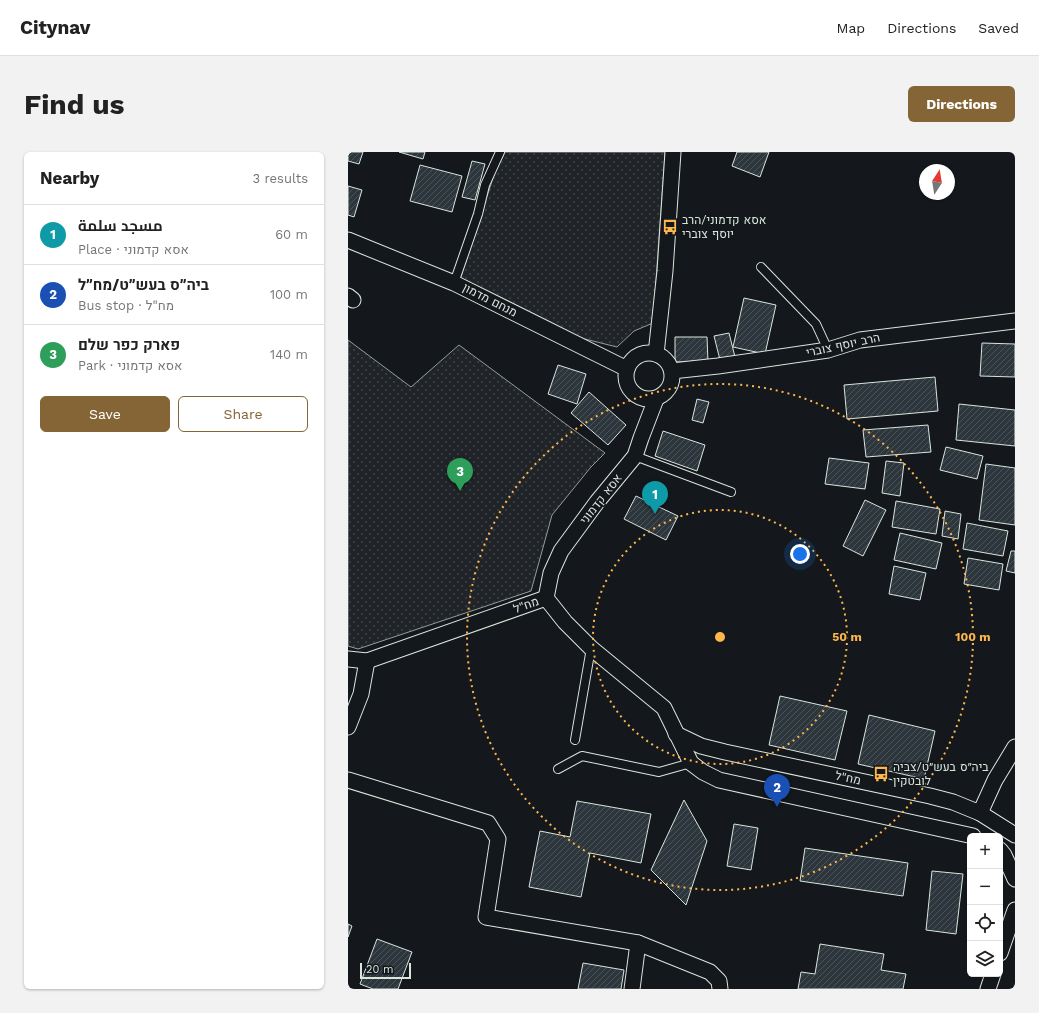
<!DOCTYPE html>
<meta charset="utf-8">
<style>
:root{--surface:#fff;--page:#f2f2f2;--text:#222;--muted:#767676;--line:#e0e0e0;--accent:#856535}
body{margin:0;font-family:"Work Sans",Cairo,Heebo,sans-serif;background:var(--page);color:var(--text)}
.controls{position:absolute;right:12px;bottom:12px;display:grid;overflow:hidden;border-radius:6px;box-shadow:0 1px 3px #0004}
.controls button{width:36px;height:36px;display:grid;place-items:center;padding:0;border:0;border-bottom:1px solid var(--line);background:var(--surface);color:var(--text);font:20px sans-serif}
.compass{position:absolute;left:571px;top:12px;width:36px;height:36px;border-radius:50%;background:var(--surface);box-shadow:0 1px 3px #0004;rotate:12deg}
.scale{position:absolute;left:12px;bottom:10px;width:51px;box-sizing:border-box;padding-left:4px;border:2px solid #d8e6dc;border-top:0;font-size:11px;line-height:14px;white-space:nowrap;color:#d8e6dc;-webkit-text-stroke:3px #14181c;paint-order:stroke}
.you{position:absolute;left:452px;top:402px;width:14px;height:14px;margin:-10px;border:3px solid #fff;border-radius:50%;background:#1a73e8;box-shadow:0 0 0 6px #1a73e833}
.badge{display:grid;place-items:center;width:26px;height:26px;border-radius:50%;background:var(--accent);color:#fff;font-size:13px;font-weight:700}
.pin{position:absolute;translate:-50% -33px;filter:drop-shadow(0 1px 2px #0008)}
.pin::after{content:'';position:absolute;top:21px;width:14px;height:12px;background:inherit;clip-path:polygon(0 0,100% 0,50% 100%)}
.list{margin:0;padding:0;list-style:none}
h2{display:flex;justify-content:space-between;align-items:center;height:52px;margin:0;padding:0 16px;font-size:17px}
h2 small{font-size:13px;font-weight:400;color:var(--muted)}
.list li{display:grid;grid-template-columns:26px 1fr auto;gap:12px;align-items:center;box-sizing:border-box;height:60px;padding:0 16px;border-top:1px solid var(--line)}
.list b{display:block;font-size:15px;white-space:nowrap}
.list p{margin:0;font-size:13px;white-space:nowrap;color:var(--muted)}
.list em{font-size:13px;font-style:normal;color:var(--muted)}
.actions{display:flex;gap:8px;padding:12px 16px}
.actions a{flex:1;padding:9px 0;border:1px solid var(--accent);border-radius:6px;text-align:center;font-size:14px;color:var(--accent)}
.actions .main{background:var(--accent);color:#fff}
.icon{flex:none;width:22px;height:22px;fill:none;stroke:currentColor;stroke-width:2;stroke-linecap:round;stroke-linejoin:round}
.map{position:relative;flex:none;width:667px;height:837px;overflow:hidden;border-radius:6px}
header{display:flex;align-items:center;gap:24px;box-sizing:border-box;height:56px;padding:0 20px;background:var(--surface);border-bottom:1px solid var(--line)}
header strong{font-size:19px}
nav{display:flex;gap:22px;margin-inline-start:auto;font-size:14px}
.intro{display:flex;align-items:center;justify-content:space-between;box-sizing:border-box;height:96px;padding:0 24px}
h1{margin:0;font-size:28px}
.button{padding:10px 18px;border-radius:6px;background:var(--accent);color:#fff;font-size:14px;font-weight:700}
main{display:flex;gap:24px;padding:0 24px}
aside{flex:1;background:var(--surface);border-radius:6px;box-shadow:0 1px 3px #0004}
.map>svg:first-child{display:block}
.park{fill:url(#park-dots);stroke:#939e99}
.building{fill:url(#building-hatch);stroke:#d8e6dc}
.lines{fill:none;stroke-linecap:round;stroke-linejoin:round}
.lane-casing{stroke:#d8e6dc;stroke-width:10}
.street-casing{stroke:#d8e6dc;stroke-width:17}
.lane{stroke:#14181c;stroke-width:8}
.street{stroke:#14181c;stroke-width:15}
.ring{fill:none;stroke:#ffb74d;stroke-width:2;stroke-dasharray:2 4}
.labels{text-anchor:middle;stroke-width:3;stroke-linejoin:round;paint-order:stroke}
.poi-label{font-size:12px;fill:#d8e6dc;stroke:#14181c;text-anchor:start}
.street-label{font-size:12px;fill:#d8e6dc;stroke:#14181c}
.centre{fill:#ffb74d;stroke:#14181c;stroke-width:2}
.ring-label{font-size:12px;text-anchor:middle;font-weight:bold;fill:#ffb74d;stroke:#14181c;stroke-width:3;stroke-linejoin:round;paint-order:stroke}
</style>
<header>
<strong>Citynav</strong>
<nav><a>Map</a><a>Directions</a><a>Saved</a></nav>
</header>
<div class="intro"><h1>Find us</h1><a class="button">Directions</a></div>
<main>
<aside>
<h2>Nearby<small>3 results</small></h2>
<ul class="list">
<li><span class="badge" style="background:#0f9aa8">1</span><div><b>مسجد سلمة</b><p>Place · אסא קדמוני</p></div><em>60 m</em></li>
<li><span class="badge" style="background:#1a4fb4">2</span><div><b>ביה״ס בעש״ט/מח״ל</b><p>Bus stop · מח&quot;ל</p></div><em>100 m</em></li>
<li><span class="badge" style="background:#2e9e5b">3</span><div><b>פארק כפר שלם</b><p>Park · אסא קדמוני</p></div><em>140 m</em></li>
</ul>
<div class="actions"><a class="main">Save</a><a>Share</a></div>
</aside>
<div class="map">
<svg width="667" height="837" viewBox="0 0 667 837">
<defs>
<pattern id="park-dots" width="8" height="8" patternUnits="userSpaceOnUse"><rect width="8" height="8" fill="#202428"/><path d="M2 2h.1M6 6h.1" fill="none" stroke="#404447" stroke-width="1.8" stroke-linecap="round"/></pattern>
<pattern id="building-hatch" width="6" height="6" patternUnits="userSpaceOnUse"><rect width="6" height="6" fill="#2c363c"/><path d="M-1 1l2-2M0 6l6-6M5 7l2-2" fill="none" stroke="#4a5358"/></pattern>
</defs>
<rect width="100%" height="100%" fill="#14181c"/>
<g class="park">
<path d="M157,0h160l-12,171 -19,8 -17,16 -44,-11 -113,-57 35,-107z"/>
<path d="M0,188l63,47 48,-42 146,108 -14,14 -39,48 -21,76 -173,58 -10,-3z"/>
</g>
<g class="building">
<path d="M0,0h15l-4,12 -11,-3z"/>
<path d="M51,0h26l-2,7z"/>
<path d="M389,0h32l-9,25 -28,-11z"/>
<path d="M124,9l13,3 -10,36 -13,-3z"/>
<path d="M72,13l42,11 -10,36 -42,-11z"/>
<path d="M0,34l14,4 -8,27 -6,-2z"/>
<path d="M396,146l32,7 -11,49 -32,-7z"/>
<path d="M381,181l6,24 -15,3 -6,-24z"/>
<path d="M327,185h32l1,25h-33z"/>
<path d="M634,191l33,1v33l-35,-1z"/>
<path d="M210,213l28,9 -9,30 -29,-10z"/>
<path d="M587,225l3,34 -91,8 -3,-34z"/>
<path d="M241,240l37,33 -18,20 -37,-32z"/>
<path d="M349,247l12,3 -6,21 -11,-3z"/>
<path d="M611,252l56,6v36l-59,-6z"/>
<path d="M580,273l3,27 -65,5 -3,-27z"/>
<path d="M315,279l42,14 -8,26 -42,-15z"/>
<path d="M598,295l37,9 -6,23 -37,-9z"/>
<path d="M481,306l40,5 -4,26 -40,-5z"/>
<path d="M538,309l18,2 -4,33 -18,-3z"/>
<path d="M638,312l29,4v57l-36,-5z"/>
<path d="M288,344l42,20 -12,24 -42,-21z"/>
<path d="M517,348l21,10 -23,46 -20,-10z"/>
<path d="M548,349l44,8 -4,25 -44,-7z"/>
<path d="M597,359l16,3 -3,25 -16,-3z"/>
<path d="M619,371l41,8 -5,25 -40,-7z"/>
<path d="M552,381l42,10 -6,26 -42,-9z"/>
<path d="M663,399h4v22l-9,-2z"/>
<path d="M620,406l35,6 -4,26 -35,-6z"/>
<path d="M546,414l32,7 -6,27 -31,-6z"/>
<path d="M432,544l67,15 -12,49 -66,-15z"/>
<path d="M521,563l66,16 -11,48 -66,-15z"/>
<path d="M336,648l23,41 -21,64 -35,-35z"/>
<path d="M229,649l74,13 -10,49 -51,-10 -9,44 -52,-10 11,-56 30,6z"/>
<path d="M386,672l24,4 -7,42 -24,-4z"/>
<path d="M457,696l103,15 -5,33 -103,-15z"/>
<path d="M584,719l31,3 -7,60 -30,-4z"/>
<path d="M0,772l4,2 -4,11z"/>
<path d="M29,787l35,13 -14,37h-25l-13,-5z"/>
<path d="M472,792l64,10 -3,16 25,4 -3,15h-105l3,-17 14,2z"/>
<path d="M235,811l41,7 -3,19h-43z"/>
</g>
<g class="lines">
<defs>
<g id="lane">
<path d="M413,115l55,57 12,26"/>
<path d="M106,131l24,-69 7,-29 15,-33"/>
<path d="M287,304l96,36"/>
<path d="M227,588l16,-92"/>
<path d="M210,617l24,-13 77,16 32,-9"/>
</g>
<g id="street">
<path d="M0,88l106,43 173,86"/>
<path d="M0,144l5,4"/>
<circle cx="301" cy="224" r="23"/>
<path d="M308,202l9,-83 8,-119"/>
<path d="M324,219l46,-5 110,-16 32,-10 155,-19"/>
<path d="M198,446l5,-25 10,-22 36,-49 38,-46 6,-18 15,-39"/>
<path d="M0,507l19,2 179,-63 19,24 26,26 73,60 27,55 12,9 16,8 254,56"/>
<path d="M0,575l13,-33 6,-33"/>
<path d="M328,582l25,12 24,6 205,44 23,6 27,11 35,22"/>
<path d="M0,628l140,43 10,16 -12,78 152,26 72,29 9,9 1,8"/>
<path d="M632,661l15,-33 20,-33"/>
<path d="M652,698l4,5 11,24"/>
<path d="M652,801l15,-43"/>
<path d="M284,837l6,-46"/>
<path d="M640,837l5,-15"/>
</g>
</defs>
<use href="#lane" class="lane-casing"/>
<use href="#street" class="street-casing"/>
<use href="#lane" class="lane"/>
<use href="#street" class="street"/>
</g>
<g class="ring">
<circle cx="372" cy="485" r="127"/>
<circle cx="372" cy="485" r="253"/>
</g>
<defs>
<symbol id="bus-bare" viewBox="-9 -9 18 18"><path d="M-5-6H5V4H4V6H2V4H-2V6H-4V4H-5ZM-3.5-4V0h7V-4ZM-3.5 1.2v1.5H-2V1.2ZM2 1.2v1.5H3.5V1.2Z" fill="#ffb74d" stroke="#14181c" stroke-width="2.5" paint-order="stroke"/></symbol>
</defs>
<g fill-rule="evenodd">
<use href="#bus-bare" x="311" y="64" width="22" height="22"/>
<use href="#bus-bare" x="522" y="611" width="22" height="22"/>
</g>
<g class="labels">
<g class="poi-label">
<text x="334" y="72">אסא קדמוני/הרב<tspan x="334" dy="14">יוסף צוברי</tspan></text>
<text x="545" y="619">ביה״ס בעש״ט/צביה<tspan x="545" dy="14">לובטקין</tspan></text>
</g>
<g class="street-label">
<text transform="translate(142 148) rotate(27)" y="4">מנחם מדמון</text>
<text transform="translate(495 193) rotate(-12)" y="4">הרב יוסף צוברי</text>
<text transform="translate(253 347) rotate(-52)" y="4">אסא קדמוני</text>
<text transform="translate(178 453) rotate(-20)" y="4">מח"ל</text>
<text transform="translate(500 626) rotate(12)" y="4">מח"ל</text>
</g>
</g>
<circle cx="372" cy="485" r="6" class="centre"/>
<g class="ring-label">
<text x="499" y="489">50 m</text>
<text x="625" y="489">100 m</text>
</g>
</svg>
<div class="controls">
<button>+</button>
<button>−</button>
<button><svg class="icon" aria-label="locate" viewBox="0 0 24 24"><circle cx="12" cy="12" r="6"/><path d="M12 2v4M12 18v4M2 12h4M18 12h4"/></svg></button>
<button><svg class="icon" aria-label="layers" viewBox="0 0 24 24"><path d="M12 4l9 5-9 5-9-5zM3 14l9 5 9-5"/></svg></button>
</div>
<svg class="compass" viewBox="-18 -18 36 36"><path d="M0-13l5 13h-10z" fill="#e53935"/><path d="M0 13l5-13h-10z" fill="#767676"/></svg>
<div class="scale">20 m</div>
<div class="you"></div>
<div class="pin badge" style="left:307px;top:362px;background:#0f9aa8">1</div>
<div class="pin badge" style="left:429px;top:655px;background:#1a4fb4">2</div>
<div class="pin badge" style="left:112px;top:339px;background:#2e9e5b">3</div>
</div>
</main>
